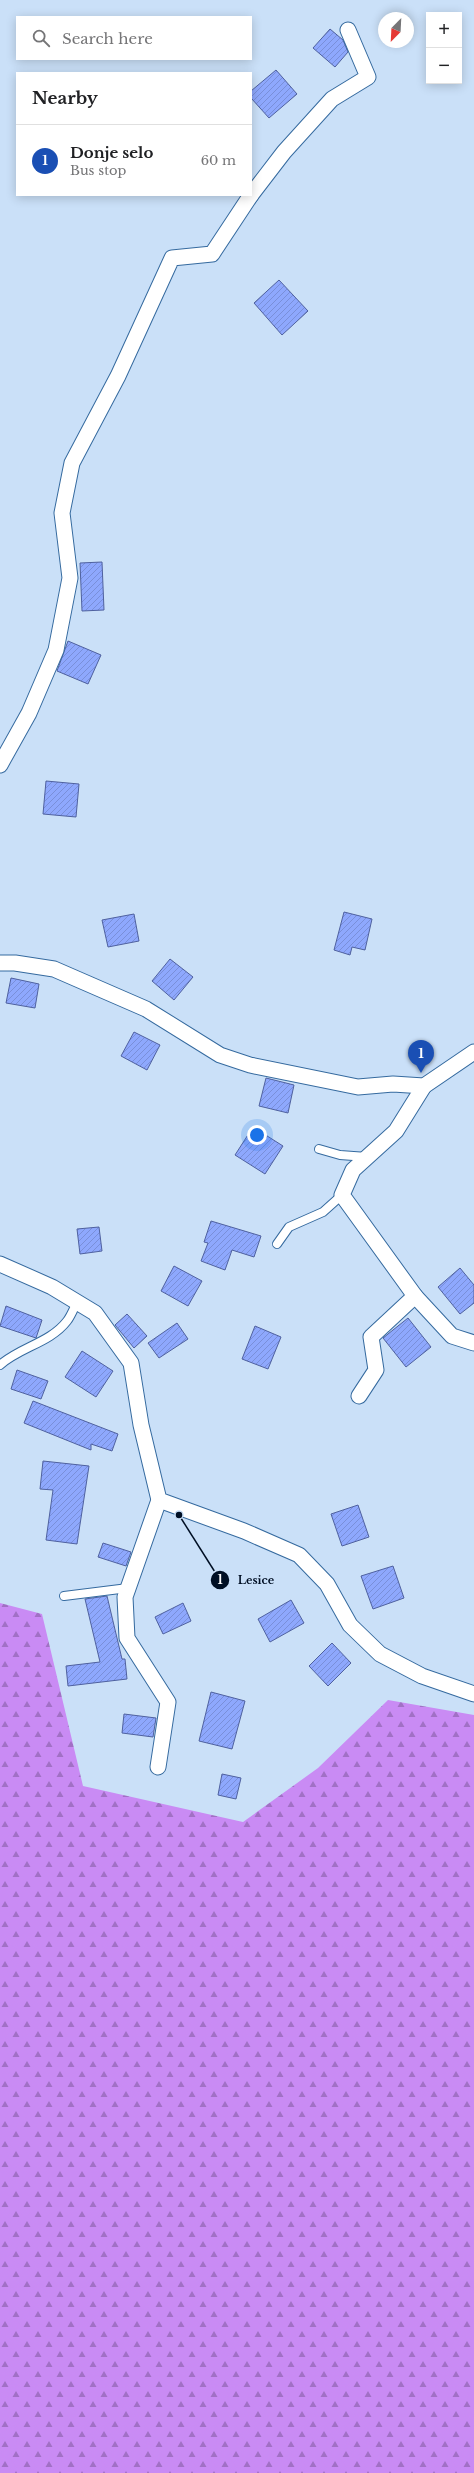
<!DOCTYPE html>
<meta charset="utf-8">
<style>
:root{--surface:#fff;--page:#f2f2f2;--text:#202124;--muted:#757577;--line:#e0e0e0;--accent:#0f766e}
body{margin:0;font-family:"Libre Baskerville",serif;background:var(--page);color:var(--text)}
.controls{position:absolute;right:12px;top:12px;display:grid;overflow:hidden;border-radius:0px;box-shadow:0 2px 10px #0003}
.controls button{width:36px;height:36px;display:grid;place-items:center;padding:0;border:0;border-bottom:1px solid var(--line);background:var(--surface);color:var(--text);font:20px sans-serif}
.compass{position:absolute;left:378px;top:12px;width:36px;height:36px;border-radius:50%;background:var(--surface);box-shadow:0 2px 10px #0003;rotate:204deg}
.you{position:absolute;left:257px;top:1135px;width:14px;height:14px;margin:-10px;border:3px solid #fff;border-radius:50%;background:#1a73e8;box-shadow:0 0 0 6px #1a73e833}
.badge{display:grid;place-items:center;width:26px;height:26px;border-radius:50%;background:var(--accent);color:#fff;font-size:13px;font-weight:700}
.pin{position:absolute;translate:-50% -33px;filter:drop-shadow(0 1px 2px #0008)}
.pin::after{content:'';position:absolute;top:21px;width:14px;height:12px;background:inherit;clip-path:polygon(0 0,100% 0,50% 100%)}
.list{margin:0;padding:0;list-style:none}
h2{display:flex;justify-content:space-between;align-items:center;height:52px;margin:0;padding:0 16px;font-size:17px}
h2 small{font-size:13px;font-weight:400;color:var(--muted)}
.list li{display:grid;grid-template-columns:26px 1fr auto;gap:12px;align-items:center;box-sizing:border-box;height:72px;padding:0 16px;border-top:1px solid var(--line)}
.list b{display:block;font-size:15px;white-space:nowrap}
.list p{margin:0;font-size:13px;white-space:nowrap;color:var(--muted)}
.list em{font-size:13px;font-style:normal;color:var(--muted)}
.icon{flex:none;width:22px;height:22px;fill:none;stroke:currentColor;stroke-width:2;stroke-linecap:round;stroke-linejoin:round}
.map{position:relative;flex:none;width:474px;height:2473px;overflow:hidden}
.search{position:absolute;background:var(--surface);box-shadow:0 2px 10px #0003;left:16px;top:16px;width:236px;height:44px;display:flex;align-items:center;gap:10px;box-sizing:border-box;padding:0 14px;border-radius:0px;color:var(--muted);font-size:15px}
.panel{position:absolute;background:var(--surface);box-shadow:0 2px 10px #0003;left:16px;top:72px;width:236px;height:124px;border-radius:0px}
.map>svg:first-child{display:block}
.forest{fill:url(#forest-firs)}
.building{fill:url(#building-hatch);stroke:#4f619f}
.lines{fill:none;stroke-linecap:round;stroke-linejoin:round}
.lane-casing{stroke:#356a9f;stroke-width:10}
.street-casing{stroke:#356a9f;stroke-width:17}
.lane{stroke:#fff;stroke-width:8}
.street{stroke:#fff;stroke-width:15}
.leader{fill:none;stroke:#000f24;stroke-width:1.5}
.callout-dot{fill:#000f24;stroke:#cae0f8;stroke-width:1.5}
.mark-label{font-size:12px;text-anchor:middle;font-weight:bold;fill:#fff}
.callout-label{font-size:11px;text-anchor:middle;font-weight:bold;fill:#000f24;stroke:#cae0f8;stroke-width:3;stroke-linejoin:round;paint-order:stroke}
</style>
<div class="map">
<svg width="474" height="2473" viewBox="0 0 474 2473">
<defs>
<pattern id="forest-firs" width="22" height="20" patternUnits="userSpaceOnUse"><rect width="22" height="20" fill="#c98bf4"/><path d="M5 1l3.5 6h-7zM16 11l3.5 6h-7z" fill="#a170c5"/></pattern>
<pattern id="building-hatch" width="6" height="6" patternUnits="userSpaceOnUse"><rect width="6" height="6" fill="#8ea8fd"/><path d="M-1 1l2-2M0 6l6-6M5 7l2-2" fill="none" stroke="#798fd9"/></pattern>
</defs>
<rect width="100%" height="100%" fill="#cae0f8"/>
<path class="forest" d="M0,1603l42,11 41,172 160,36 75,-54 70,-68 86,15v758h-474z"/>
<g class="building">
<path d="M330,29l13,11 5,12 -13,15 -22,-19z"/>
<path d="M276,70l21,24 -28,24 -18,-20v-7z"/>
<path d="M279,280l29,31 -26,24 -28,-32z"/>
<path d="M102,562l2,48 -22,1 -2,-48z"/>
<path d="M68,641l33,14 -13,29 -31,-13z"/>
<path d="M46,781l33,3 -3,33 -33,-3z"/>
<path d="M344,912l28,7 -7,31 -13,-3 -2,8 -16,-5z"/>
<path d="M134,914l5,27 -31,6 -6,-27z"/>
<path d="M170,959l23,18 -19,23 -22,-19z"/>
<path d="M11,978l28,6 -4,24 -29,-5z"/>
<path d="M134,1032l26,13 -13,25 -26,-14z"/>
<path d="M266,1078l28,7 -6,28 -29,-7z"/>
<path d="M253,1127l30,19 -18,28 -30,-19z"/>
<path d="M211,1221l50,15 -7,21 -22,-7 -7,20 -24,-9 7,-18 -4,-1z"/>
<path d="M99,1227l3,24 -22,3 -3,-25z"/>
<path d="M174,1266l28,15 -14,25 -27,-15z"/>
<path d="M460,1268l14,17v18l-14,11 -22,-27z"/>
<path d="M6,1306l36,14 -6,18 -36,-12z"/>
<path d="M127,1314l20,22 -13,12 -19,-23z"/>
<path d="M408,1318l23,29 -25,20 -23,-29z"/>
<path d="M177,1323l11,16 -29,19 -11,-15z"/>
<path d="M255,1326l26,11 -13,32 -26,-10z"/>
<path d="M82,1351l31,20 -17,26 -31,-20z"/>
<path d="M17,1370l31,11 -7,18 -30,-10z"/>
<path d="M33,1401l85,33 -6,17 -21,-7v6l-67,-27z"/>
<path d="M43,1461l46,5 -12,78 -31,-4 7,-50 -13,-1z"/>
<path d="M358,1505l11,32 -27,9 -11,-32z"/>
<path d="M103,1543l28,9 -5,14 -28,-9z"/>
<path d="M393,1566l11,32 -31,11 -12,-33z"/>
<path d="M107,1596l15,63h3l2,20 -59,7 -2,-20 34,-4 -15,-63z"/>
<path d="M291,1600l13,23 -34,19 -12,-23z"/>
<path d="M183,1603l8,18 -28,13 -8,-17z"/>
<path d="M332,1643l19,20 -23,23 -19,-20z"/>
<path d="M211,1692l34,9 -13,48 -33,-8z"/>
<path d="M124,1714l32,4 -3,19 -31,-4z"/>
<path d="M222,1774l19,4 -5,21 -18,-4z"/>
</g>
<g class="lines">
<defs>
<g id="lane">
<path d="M319,1149l21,6 27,2"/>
<path d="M277,1244l12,-17 34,-15 19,-17"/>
<path d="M0,1365c20,-18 50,-22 67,-44 4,-5 7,-13 10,-19"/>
<path d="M64,1596l64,-8"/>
</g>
<g id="street">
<path d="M251,195l33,-43 48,-53 36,-22 -20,-47"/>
<path d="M0,765l29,-52 27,-63 14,-72 -8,-65 10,-50 46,-87 54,-118 40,-4 39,-59"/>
<path d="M0,963h15l39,6 92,40 74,46 30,10 108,22 35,-3 31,2 50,-34"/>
<path d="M0,1264l52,23 43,26 36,50 10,62 18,75 85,31 55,24 28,29 23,41 30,29 42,22 52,18"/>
<path d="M415,1296l37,40 22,7"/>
<path d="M359,1396l17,-26 -5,-33 44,-41 -73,-101 11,-25 43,-39 28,-45"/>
<path d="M158,1767l10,-65 -41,-64 -2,-41 34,-97"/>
</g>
</defs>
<use href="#lane" class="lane-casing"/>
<use href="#street" class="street-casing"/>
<use href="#lane" class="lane"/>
<use href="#street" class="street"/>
</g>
<path class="leader" d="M179 1515L220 1580"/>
<g class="callout-dot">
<circle cx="179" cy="1515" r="4"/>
<circle cx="220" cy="1580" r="10"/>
</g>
<g class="mark-label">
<text x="220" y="1584">1</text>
</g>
<g class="callout-label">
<text x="256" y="1584">Lesice</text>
</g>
</svg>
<div class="controls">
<button>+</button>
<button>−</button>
</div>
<svg class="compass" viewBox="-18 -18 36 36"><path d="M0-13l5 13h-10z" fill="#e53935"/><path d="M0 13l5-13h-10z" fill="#757577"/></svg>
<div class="you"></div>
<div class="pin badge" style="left:421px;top:1073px;background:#1a4fb4">1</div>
<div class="search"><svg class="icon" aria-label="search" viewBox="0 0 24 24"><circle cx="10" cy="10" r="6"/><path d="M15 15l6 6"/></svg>Search here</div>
<section class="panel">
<h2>Nearby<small></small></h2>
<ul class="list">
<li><span class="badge" style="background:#1a4fb4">1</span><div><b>Donje selo</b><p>Bus stop</p></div><em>60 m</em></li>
</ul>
</section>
</div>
